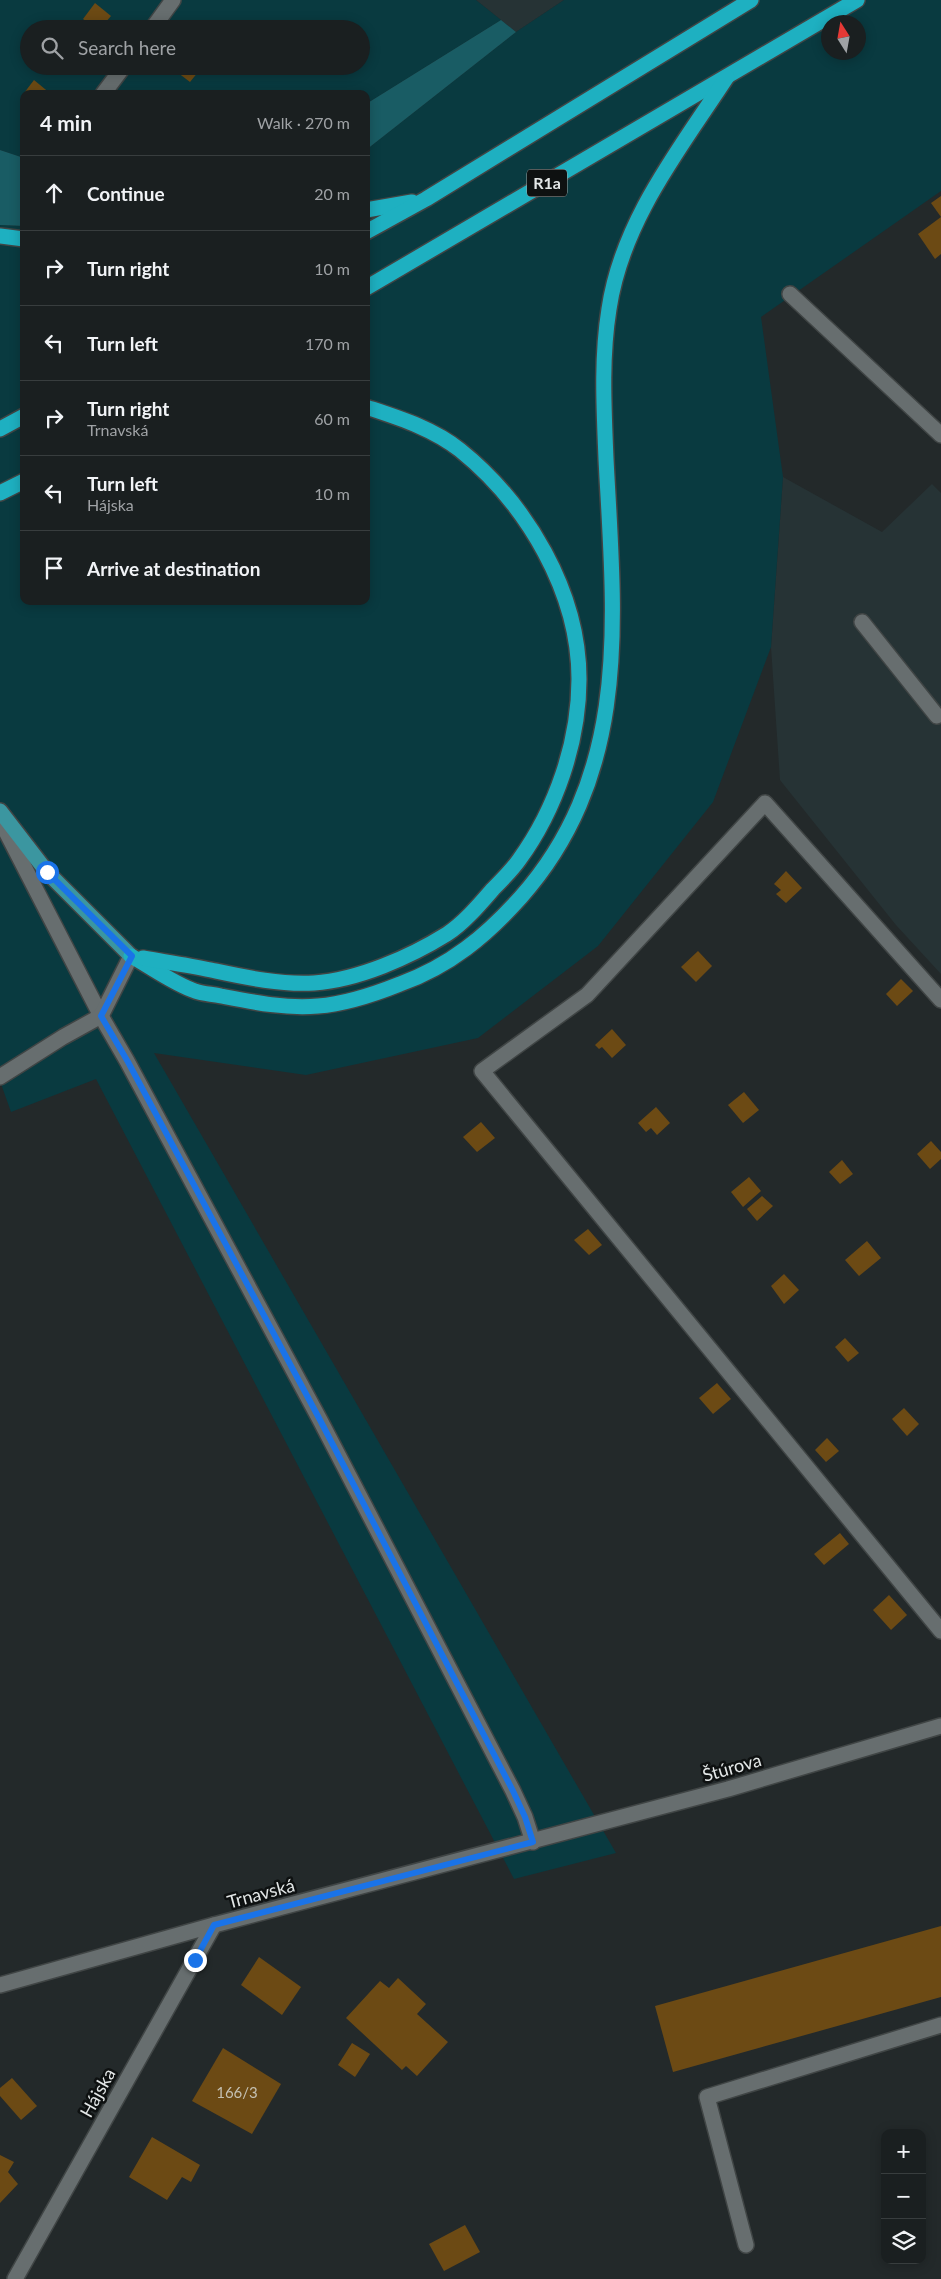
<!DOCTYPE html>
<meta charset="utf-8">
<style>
:root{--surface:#1a1f20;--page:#232729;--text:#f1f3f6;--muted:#9fa2a5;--line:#383d3e}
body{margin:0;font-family:Lato,sans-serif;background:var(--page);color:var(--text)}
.controls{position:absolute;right:15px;bottom:15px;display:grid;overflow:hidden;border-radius:10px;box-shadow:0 2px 12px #0003}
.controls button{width:45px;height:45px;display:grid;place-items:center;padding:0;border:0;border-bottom:1px solid var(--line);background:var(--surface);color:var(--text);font:25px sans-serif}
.compass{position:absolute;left:821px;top:15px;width:45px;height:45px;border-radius:50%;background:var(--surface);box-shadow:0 2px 12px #0003;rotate:349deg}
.stop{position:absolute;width:15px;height:15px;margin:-11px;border:4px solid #1a73e8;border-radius:50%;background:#fff}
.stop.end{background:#1a73e8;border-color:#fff;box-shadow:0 1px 5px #0008}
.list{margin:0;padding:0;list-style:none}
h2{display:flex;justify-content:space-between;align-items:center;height:65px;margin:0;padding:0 20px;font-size:21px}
h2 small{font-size:16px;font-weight:400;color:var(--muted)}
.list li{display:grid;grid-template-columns:32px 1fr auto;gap:15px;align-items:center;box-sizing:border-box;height:75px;padding:0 20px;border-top:1px solid var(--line)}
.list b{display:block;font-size:19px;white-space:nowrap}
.list p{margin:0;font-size:16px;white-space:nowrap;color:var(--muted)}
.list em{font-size:16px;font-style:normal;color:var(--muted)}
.icon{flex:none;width:28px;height:28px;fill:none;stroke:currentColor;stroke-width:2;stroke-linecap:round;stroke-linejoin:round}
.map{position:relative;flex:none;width:941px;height:2279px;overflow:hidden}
.search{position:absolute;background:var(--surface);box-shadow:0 2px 12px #0003;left:20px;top:20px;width:350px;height:55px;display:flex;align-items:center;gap:12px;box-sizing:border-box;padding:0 18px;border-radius:28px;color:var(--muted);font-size:19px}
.panel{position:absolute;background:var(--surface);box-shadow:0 2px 12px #0003;left:20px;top:90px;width:350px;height:515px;border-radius:10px}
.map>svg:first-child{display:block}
.built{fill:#263335}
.green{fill:#093a40;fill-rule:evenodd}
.forest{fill:#195c64}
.building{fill:#6c4a14}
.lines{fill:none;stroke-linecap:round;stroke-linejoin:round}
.minor-casing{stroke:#404545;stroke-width:18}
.major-casing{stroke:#404545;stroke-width:18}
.highway-casing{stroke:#404545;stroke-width:18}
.minor{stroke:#676e6f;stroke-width:15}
.major{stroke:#3b96a0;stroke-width:15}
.highway{stroke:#1eb0c1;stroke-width:15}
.route{stroke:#1a73e8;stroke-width:6}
.labels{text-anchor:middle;stroke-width:5;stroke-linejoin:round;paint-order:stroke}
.number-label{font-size:15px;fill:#c5c0b2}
.shield{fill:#0e1111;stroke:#a3a7a7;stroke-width:1}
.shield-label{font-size:16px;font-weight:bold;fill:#e3e7e7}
.street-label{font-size:18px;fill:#e3e7e7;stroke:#0e1111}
</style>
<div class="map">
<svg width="941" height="2279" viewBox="0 0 941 2279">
<rect width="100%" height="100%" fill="#23292a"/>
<g class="built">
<path d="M476,0h88l-48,32z"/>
<path d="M783,477l99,55 50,-48 9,9v481l-45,-49 -116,-145 -9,-133z"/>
</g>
<g class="green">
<path d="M0,0h476l25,20 -135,84v-10h-342v64l-24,-8zM29,29h332v37h-332z"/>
<path d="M564,0h377v191l-180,126 22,160 -12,170 -58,155 -115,144 -120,92 -172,37 -152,-22 462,800 -102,26 -418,-800 -85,33 -11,-31v-856l24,1v375h342v-451l150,-118zM828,22h30v30h-30z"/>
</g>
<g class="forest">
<path d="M501,20l15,12 -150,118v-46z"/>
<path d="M0,150l24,8v68l-24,-1z"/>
</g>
<g class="building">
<path d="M95,3l16,13 -11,13h-4l-13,-10z"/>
<path d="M272,20l11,9h-17z"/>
<path d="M175,66h28l-13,16 -17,-13z"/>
<path d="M34,80l17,14h-27v6l-3,-3z"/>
<path d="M941,196v21l-10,-14z"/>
<path d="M941,217v37l-6,5 -17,-25z"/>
<path d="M786,871l16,17 -16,15 -10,-9 5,-4 -7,-6z"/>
<path d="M698,951l14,15 -16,16 -15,-15z"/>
<path d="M901,979l12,12 -16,15 -11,-12z"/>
<path d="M612,1029l14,16 -14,13 -10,-11 -3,2 -4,-4z"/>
<path d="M744,1092l15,18 -16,13 -15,-18z"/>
<path d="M656,1107l14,16 -13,12 -6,-7 -5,4 -8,-9z"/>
<path d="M481,1122l14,16 -18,14 -14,-15z"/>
<path d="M931,1141l10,11v7l-11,10 -13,-15z"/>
<path d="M842,1160l11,14 -13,10 -11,-12z"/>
<path d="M749,1177l12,14 -18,16 -12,-15z"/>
<path d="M762,1196l11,10 -16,15 -10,-12z"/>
<path d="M588,1229l14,16 -13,10 -15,-15z"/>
<path d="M867,1241l14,17 -22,18 -14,-16z"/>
<path d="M784,1274l15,16 -15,14 -13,-18z"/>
<path d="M845,1338l14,15 -11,9 -13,-15z"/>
<path d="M717,1383l14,16 -18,15 -14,-16z"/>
<path d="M904,1408l15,16 -12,12 -15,-17z"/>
<path d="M827,1438l12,13 -13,11 -11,-12z"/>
<path d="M840,1533l9,11 -25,21 -10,-11z"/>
<path d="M889,1595l18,20 -16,15 -18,-20z"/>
<path d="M941,1926v71l-268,75 -18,-66z"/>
<path d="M259,1957l42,30 -19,28 -41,-30z"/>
<path d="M398,1978l28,26 -9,10 31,28 -31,34 -11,-10 -4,4 -56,-52 34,-37 9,7z"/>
<path d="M352,2043l18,11 -15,23 -17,-12z"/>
<path d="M223,2048l58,36 -29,50 -60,-33z"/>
<path d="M12,2078l25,28 -16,14 -21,-24v-8z"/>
<path d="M152,2137l48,28 -9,17 -9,-5 -15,23 -38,-23z"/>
<path d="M0,2155l14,7 -6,10 10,12 -18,19z"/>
<path d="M465,2225l15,27 -36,19 -15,-27z"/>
</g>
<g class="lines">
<defs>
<g id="minor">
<path d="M152,29l21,-29"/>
<path d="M103,94l21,-28"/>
<path d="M790,294l151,141"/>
<path d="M862,622l75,94"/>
<path d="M0,820l101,196 26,45 193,359 193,371 12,26 8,25"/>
<path d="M941,1000l-176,-197 -178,192 -105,76 459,560"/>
<path d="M0,1077l63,-40 38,-21 30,-60"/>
<path d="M0,1985l214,-60 514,-136 213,-63"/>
<path d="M746,2245l-39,-148 234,-72"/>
<path d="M15,2279l199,-354"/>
</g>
<path id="major" d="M0,811l47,61 84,84"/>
<g id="highway">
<path d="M366,210l46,-8"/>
<path d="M366,232l60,-33 325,-199"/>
<path d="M0,236l24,3"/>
<path d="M366,288l491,-288"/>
<path d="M0,429l24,-13"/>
<path d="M0,493l24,-12"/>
<path d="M131,956c20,11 43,28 64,35 8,3 17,3 26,5 31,6 65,13 97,10 28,-2 57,-12 82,-22 50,-18 86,-48 121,-87 112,-127 93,-282 85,-438 -2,-50 -5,-100 3,-150 13,-88 70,-159 118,-232"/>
<path d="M143,958c23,4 45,7 68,12 33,7 68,15 103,13 44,-3 96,-26 133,-49 17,-11 33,-30 46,-45 9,-9 19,-19 26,-29 37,-51 60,-118 60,-181 0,-87 -52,-175 -119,-229 -28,-22 -61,-32 -94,-43"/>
</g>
</defs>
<use href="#minor" class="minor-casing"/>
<use href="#major" class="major-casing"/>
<use href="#highway" class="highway-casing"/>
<use href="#minor" class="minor"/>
<use href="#major" class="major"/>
<use href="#highway" class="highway"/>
</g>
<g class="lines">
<path class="route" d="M47,872l85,84 -31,60 27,46 192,358 193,371 12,26 8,25 -319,83 -19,35"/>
</g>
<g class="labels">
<g class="number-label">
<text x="237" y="2098">166/3</text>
</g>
<rect class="shield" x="527" y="169.5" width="40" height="27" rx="4"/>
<g class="shield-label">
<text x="547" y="189">R1a</text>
</g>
<g class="street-label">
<text transform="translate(732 1768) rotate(-16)" y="6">Štúrova</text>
<text transform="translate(261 1894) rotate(-15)" y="6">Trnavská</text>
<text transform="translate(98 2093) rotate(-61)" y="6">Hájska</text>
</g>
</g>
</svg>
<div class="controls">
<button>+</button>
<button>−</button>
<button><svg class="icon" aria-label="layers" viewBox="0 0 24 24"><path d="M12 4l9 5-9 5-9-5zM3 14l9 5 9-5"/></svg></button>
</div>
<svg class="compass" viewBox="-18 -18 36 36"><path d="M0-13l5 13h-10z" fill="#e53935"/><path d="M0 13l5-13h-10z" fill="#9fa2a5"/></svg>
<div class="stop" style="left:47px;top:872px"></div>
<div class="stop end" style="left:195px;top:1960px"></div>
<div class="search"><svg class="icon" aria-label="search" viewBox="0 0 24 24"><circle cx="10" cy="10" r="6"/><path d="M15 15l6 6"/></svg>Search here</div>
<section class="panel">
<h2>4 min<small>Walk · 270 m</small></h2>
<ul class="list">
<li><svg class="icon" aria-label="ahead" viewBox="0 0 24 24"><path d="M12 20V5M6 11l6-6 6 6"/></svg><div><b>Continue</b></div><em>20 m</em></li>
<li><svg class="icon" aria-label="right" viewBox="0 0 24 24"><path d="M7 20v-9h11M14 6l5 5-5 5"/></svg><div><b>Turn right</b></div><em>10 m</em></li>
<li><svg class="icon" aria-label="left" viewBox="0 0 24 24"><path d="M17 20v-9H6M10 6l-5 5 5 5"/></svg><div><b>Turn left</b></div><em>170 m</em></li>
<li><svg class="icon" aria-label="right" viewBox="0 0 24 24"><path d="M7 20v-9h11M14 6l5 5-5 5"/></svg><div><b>Turn right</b><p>Trnavská</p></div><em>60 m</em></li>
<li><svg class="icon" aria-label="left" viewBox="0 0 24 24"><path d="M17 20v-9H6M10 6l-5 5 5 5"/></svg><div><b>Turn left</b><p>Hájska</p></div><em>10 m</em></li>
<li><svg class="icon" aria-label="arrive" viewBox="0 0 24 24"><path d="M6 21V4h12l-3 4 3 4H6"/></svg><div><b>Arrive at destination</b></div></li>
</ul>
</section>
</div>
